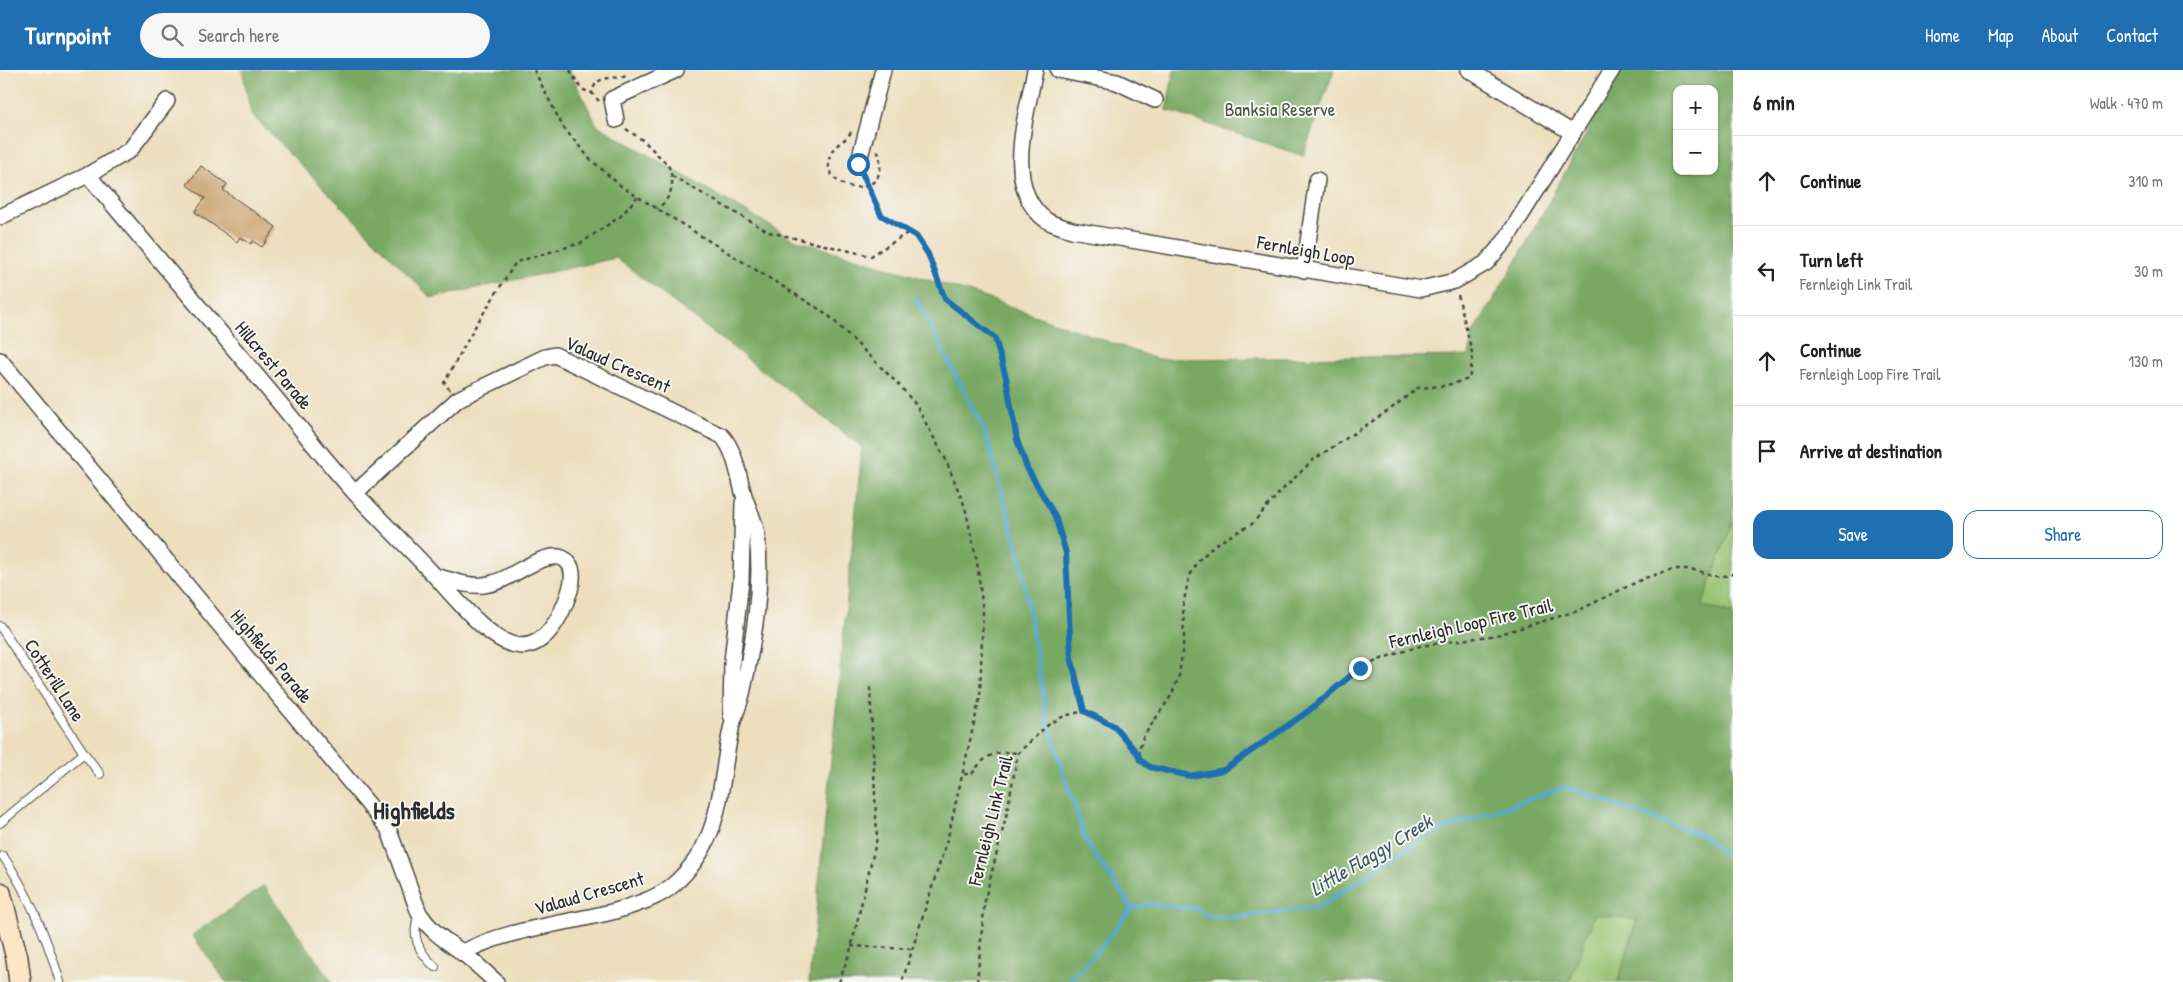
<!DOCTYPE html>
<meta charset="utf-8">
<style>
:root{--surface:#fff;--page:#f6f6f6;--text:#222;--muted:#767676;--line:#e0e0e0;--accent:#1f6fb2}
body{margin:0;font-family:"Patrick Hand",sans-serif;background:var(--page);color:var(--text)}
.controls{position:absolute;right:15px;top:15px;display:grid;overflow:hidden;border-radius:10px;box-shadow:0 1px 4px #0004}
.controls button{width:45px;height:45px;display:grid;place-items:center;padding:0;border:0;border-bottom:1px solid var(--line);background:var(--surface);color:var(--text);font:25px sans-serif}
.stop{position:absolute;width:15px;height:15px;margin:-11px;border:4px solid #1f6fb2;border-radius:50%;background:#fff}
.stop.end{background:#1f6fb2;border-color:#fff;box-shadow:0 1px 5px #0008}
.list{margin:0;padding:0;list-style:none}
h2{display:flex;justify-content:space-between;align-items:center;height:65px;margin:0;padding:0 20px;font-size:21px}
h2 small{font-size:16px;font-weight:400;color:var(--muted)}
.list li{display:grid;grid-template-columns:32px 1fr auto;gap:15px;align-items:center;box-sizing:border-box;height:90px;padding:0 20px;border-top:1px solid var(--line)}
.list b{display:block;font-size:19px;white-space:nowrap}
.list p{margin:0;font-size:16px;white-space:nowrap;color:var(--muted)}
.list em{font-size:16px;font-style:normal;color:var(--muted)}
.actions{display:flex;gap:10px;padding:15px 20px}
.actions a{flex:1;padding:11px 0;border:1px solid var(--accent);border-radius:15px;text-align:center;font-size:18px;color:var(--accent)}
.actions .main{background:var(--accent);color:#fff}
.icon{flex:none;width:28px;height:28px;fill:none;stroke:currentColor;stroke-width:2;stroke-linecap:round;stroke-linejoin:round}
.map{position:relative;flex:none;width:1733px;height:912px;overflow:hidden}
header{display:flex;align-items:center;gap:30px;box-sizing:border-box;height:70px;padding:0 25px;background:var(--accent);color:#fff}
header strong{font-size:24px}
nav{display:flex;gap:28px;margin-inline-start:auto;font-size:18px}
.search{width:350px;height:45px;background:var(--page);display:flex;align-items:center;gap:12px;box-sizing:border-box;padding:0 18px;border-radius:28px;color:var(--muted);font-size:19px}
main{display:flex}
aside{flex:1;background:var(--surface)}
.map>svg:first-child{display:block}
.green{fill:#96c270;stroke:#60764e}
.forest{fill:#78a862;stroke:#526a46;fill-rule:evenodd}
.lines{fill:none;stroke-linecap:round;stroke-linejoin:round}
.stream{stroke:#54aad1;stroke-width:4}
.building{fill:#d1ae82}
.service-casing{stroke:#484641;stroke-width:10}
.minor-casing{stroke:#484641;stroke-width:18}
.secondary-casing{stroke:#484641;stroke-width:24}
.path{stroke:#484641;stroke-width:2.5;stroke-dasharray:4 4;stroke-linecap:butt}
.service{stroke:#fff;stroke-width:8}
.minor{stroke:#fff;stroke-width:15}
.secondary{stroke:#fee5c5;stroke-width:21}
.route{stroke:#1f6fb2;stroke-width:6}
.labels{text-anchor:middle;stroke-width:4;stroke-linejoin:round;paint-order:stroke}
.park-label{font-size:19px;fill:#4b5840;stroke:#f6f6f2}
.street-label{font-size:19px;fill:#2b2b2b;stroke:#f6f6f2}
.water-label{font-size:20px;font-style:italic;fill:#395765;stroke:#f6f6f2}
.district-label{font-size:24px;font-weight:bold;fill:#2b2b2b;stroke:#f6f6f2}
</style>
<header>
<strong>Turnpoint</strong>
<div class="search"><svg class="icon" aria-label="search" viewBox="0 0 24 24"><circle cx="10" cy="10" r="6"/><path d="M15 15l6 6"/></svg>Search here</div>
<nav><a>Home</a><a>Map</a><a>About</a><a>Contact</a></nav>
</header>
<main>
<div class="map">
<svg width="1733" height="912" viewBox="0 0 1733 912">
<rect width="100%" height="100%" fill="#f6f6f2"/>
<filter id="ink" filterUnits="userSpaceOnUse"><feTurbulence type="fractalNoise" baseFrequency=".02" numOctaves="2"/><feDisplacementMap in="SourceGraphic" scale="10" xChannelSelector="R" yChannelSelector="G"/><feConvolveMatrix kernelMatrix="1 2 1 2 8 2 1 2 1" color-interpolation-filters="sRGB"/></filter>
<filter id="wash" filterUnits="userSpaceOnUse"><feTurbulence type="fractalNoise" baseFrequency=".0096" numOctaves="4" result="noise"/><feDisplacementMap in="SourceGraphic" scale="20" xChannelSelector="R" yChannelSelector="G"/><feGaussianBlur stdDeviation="1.12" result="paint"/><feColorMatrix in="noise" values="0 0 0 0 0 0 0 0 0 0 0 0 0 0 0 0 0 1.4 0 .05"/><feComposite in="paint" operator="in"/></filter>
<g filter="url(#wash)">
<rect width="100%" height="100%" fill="#eddfbe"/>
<g class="green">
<path d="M1733,449v95l-31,-8z"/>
<path d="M1594,844l43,5 -19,63h-49z"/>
</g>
<g class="forest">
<path d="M242,0h327l28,55 196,114 185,56 179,64 312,-3 2,-20 47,-78 103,-188h112v449l-31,87 31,8v368h-115l19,-62 -42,-6 -26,68h-760l53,-535 -246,-189 -185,40 -180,-184zM1677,19h37v82h-37z"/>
<path d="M1174,0h160l-31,86 -137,-46z"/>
<path d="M264,816l68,96h-106l-34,-47z"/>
</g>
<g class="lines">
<g class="stream">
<path d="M916,229l68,130 36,128 28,168 38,117 46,66"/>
<path d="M1067,912l26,-25 39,-49 19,-4 44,5 16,8h28l80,-10 110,-73 136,-47 137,48 31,26"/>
</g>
</g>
<g id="blocks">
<path class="building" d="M201,96l26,18 -4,6 53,37 -14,20 -9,-6 -2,3 -11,-7 -3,5 -42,-30 10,-14 -18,-13z"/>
</g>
</g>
<g filter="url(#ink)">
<use href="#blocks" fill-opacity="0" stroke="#484641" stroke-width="1"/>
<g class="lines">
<defs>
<g id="service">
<path d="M0,556l84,127"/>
<path d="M0,753l84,-70 16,21"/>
<path d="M3,786c26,38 44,82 57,126"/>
<path d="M419,843c-8,23 -2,37 16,54"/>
</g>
<g id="minor">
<path d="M1035,0c-8,44 -33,118 11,150 7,5 18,7 26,10l349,59 34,-8 31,-18 19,-22 107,-171"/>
<path d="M1058,0l59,12 38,18"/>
<path d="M1469,0l104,63"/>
<path d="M616,50l-4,-21 64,-29"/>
<path d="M858,94l25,-94"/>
<path d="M88,105c60,71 119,142 179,213 30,35 58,73 89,106 26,28 53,54 78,81 19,20 53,64 81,70 30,7 48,-32 55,-55 7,-24 -3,-40 -29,-30 -20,7 -35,22 -57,25 -16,2 -33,-5 -49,-9"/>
<path d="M0,147l88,-42 42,-25 37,-49"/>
<path d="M1304,200l13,-90"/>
<path d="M0,290l388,468 31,85c13,20 25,26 44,40 11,9 22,19 33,29"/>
<path d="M355,423l103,-94 87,-42 10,-2 167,81c13,14 16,38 21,56 4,15 12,28 14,43 6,51 -3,105 -14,154 -2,13 -8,24 -11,36 -14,60 -7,115 -59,160 -15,13 -36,19 -54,25 -51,14 -112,18 -157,43"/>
<path d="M731,645l1,-54 9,-80 2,-78"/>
</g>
<path id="secondary" d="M0,823l17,65 3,24"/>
</defs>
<use href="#service" class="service-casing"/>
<use href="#minor" class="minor-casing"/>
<use href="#secondary" class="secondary-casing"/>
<g class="path">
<path d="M534,0l29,57 27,32 32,28 205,127 74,73 15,18 29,53 20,49 12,55 6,49 -3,86 -32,140 -46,145"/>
<path d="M570,0l11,19 11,4"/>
<path d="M599,31l-7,-8c4,-20 21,-13 35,-17"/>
<path d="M626,59l18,12 24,24c8,17 4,33 -11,44"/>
<path d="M851,62c-4,8 -14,11 -19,19 -21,42 66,55 45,-2"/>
<path d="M863,105l18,40 35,21 12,18 17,45 50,39 11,40 11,62 10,28 28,48 11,37 5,104 13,54"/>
<path d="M672,106l97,56 102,24 38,-24"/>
<path d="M1458,225l15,62 -4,22 -25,7 -26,2 -30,23 -75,49 -32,31 -29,33 -36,20 -17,16 -10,17 -6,28 1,33 -5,38 -8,20 -28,41 -5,17 2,6 10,7 40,9 34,-7 83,-57 54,-44 25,-11 34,-11 77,-11 80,-24 68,-33 28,-9h17l30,8 13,-3"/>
<path d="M450,320l-6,-7 32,-58 40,-63 65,-19 40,-27 16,-19"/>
<path d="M964,704h8c13,-20 24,-23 46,-21"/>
<path d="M851,876l62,3"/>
<path d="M839,912l11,-30 27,-114 -7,-152"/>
<path d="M977,912l8,-83 21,-82 12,-64 30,-28 16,-9 20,-5 30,15 24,28"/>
</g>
<use href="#service" class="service"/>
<use href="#minor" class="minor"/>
<use href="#secondary" class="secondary"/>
</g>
</g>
<g class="lines" filter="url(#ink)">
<path class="route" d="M858,94l23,51 35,21 12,18 17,45 50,39 11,40 11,62 10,28 28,48 11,37 5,104 13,54 30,15 24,28 2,6 10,7 40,9 34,-6 83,-58 53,-44"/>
</g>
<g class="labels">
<g class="park-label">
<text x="1280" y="46">Banksia Reserve</text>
</g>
<g class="street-label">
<text transform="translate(1306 180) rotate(10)" y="7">Fernleigh Loop</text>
<text transform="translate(618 294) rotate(24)" y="7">Valaud Crescent</text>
<text transform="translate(274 295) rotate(50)" y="7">Hillcrest Parade</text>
<text transform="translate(1471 553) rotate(-13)" y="7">Fernleigh Loop Fire Trail</text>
<text transform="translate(272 586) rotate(50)" y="7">Highfields Parade</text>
<text transform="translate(55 610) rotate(57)" y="7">Cotterill Lane</text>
<text transform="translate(990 750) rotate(-76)" y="7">Fernleigh Link Trail</text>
<text transform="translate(589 823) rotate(-16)" y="7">Valaud Crescent</text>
</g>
<g class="water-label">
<text transform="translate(1371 785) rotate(-31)" y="7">Little Flaggy Creek</text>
</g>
<g class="district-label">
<text x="414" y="749">Highfields</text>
</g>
</g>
</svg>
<div class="controls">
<button>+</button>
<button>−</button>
</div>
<div class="stop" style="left:858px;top:94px"></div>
<div class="stop end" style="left:1360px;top:598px"></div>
</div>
<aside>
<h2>6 min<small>Walk · 470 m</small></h2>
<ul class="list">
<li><svg class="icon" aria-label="ahead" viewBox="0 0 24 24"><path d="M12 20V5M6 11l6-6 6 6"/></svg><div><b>Continue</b></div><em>310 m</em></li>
<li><svg class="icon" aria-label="left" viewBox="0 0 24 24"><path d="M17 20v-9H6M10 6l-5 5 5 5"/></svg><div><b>Turn left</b><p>Fernleigh Link Trail</p></div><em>30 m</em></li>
<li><svg class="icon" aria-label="ahead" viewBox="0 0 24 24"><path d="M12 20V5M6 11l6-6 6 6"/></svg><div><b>Continue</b><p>Fernleigh Loop Fire Trail</p></div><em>130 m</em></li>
<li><svg class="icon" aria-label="arrive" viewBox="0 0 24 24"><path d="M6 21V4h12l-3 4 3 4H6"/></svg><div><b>Arrive at destination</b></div></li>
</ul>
<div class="actions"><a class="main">Save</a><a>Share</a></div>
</aside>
</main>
